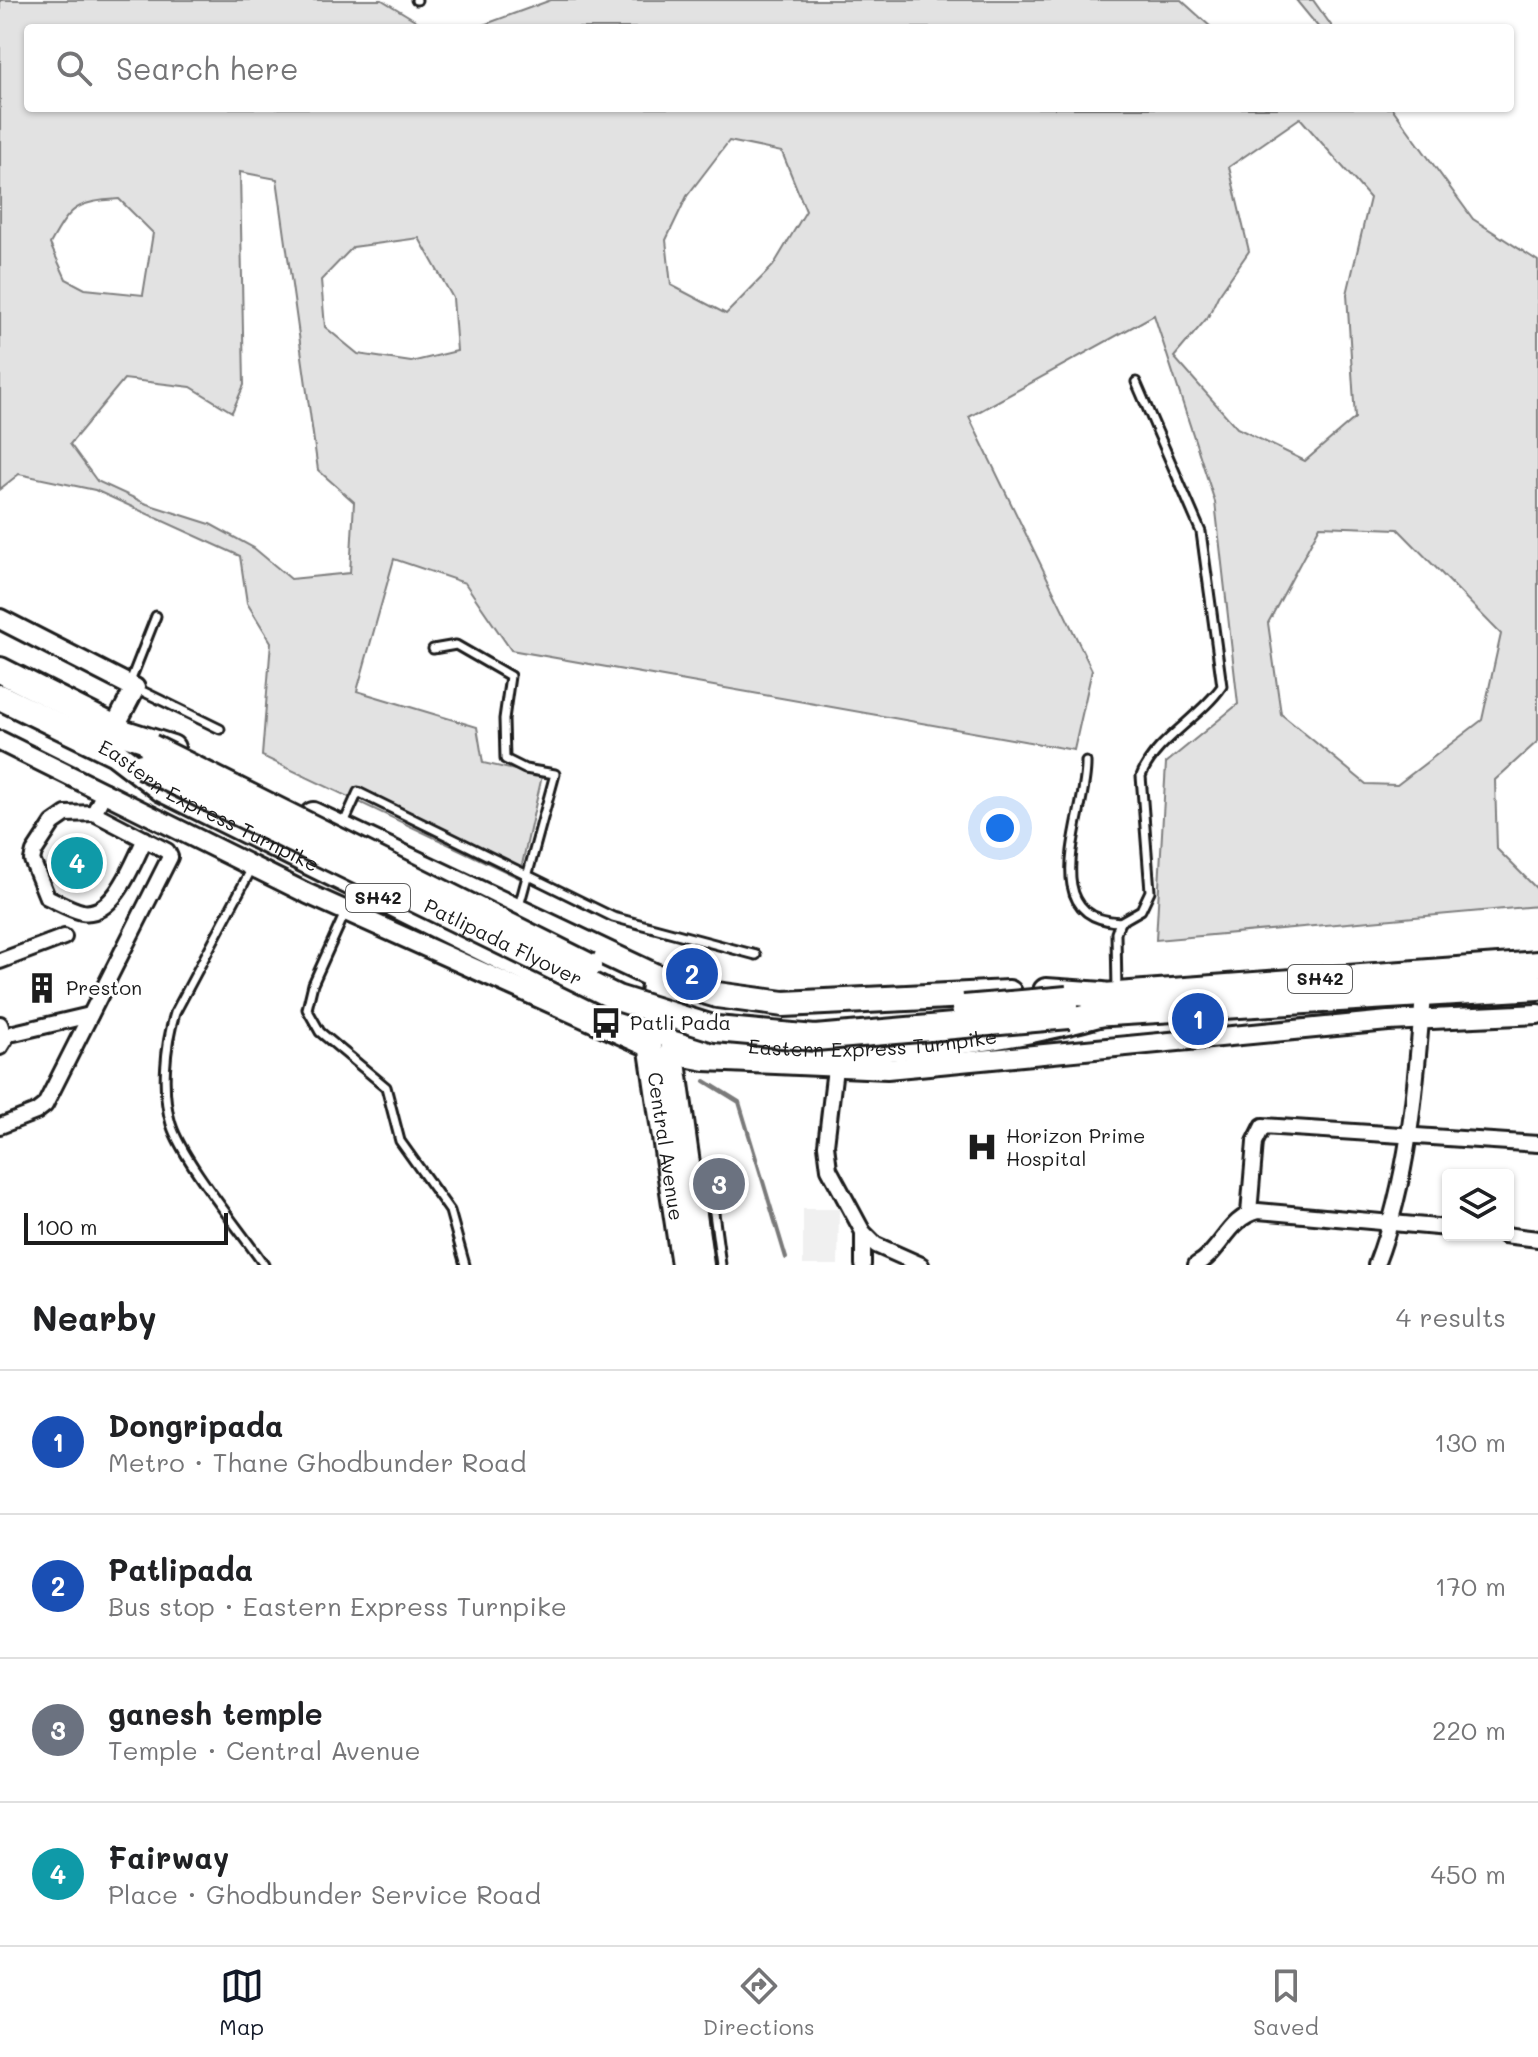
<!DOCTYPE html>
<meta charset="utf-8">
<style>
:root{--surface:#fff;--page:#f6f6f6;--text:#202124;--muted:#757577;--line:#e0e0e0;--accent:#111827}
body{margin:0;font-family:Mali,sans-serif;background:var(--page);color:var(--text)}
.controls{position:absolute;right:24px;bottom:24px;display:grid;overflow:hidden;border-radius:8px;box-shadow:0 2px 6px #0004}
.controls button{width:72px;height:72px;display:grid;place-items:center;padding:0;border:0;border-bottom:2px solid var(--line);background:var(--surface);color:var(--text);font:40px sans-serif}
.scale{position:absolute;left:24px;bottom:20px;width:204px;box-sizing:border-box;padding-left:8px;border:4px solid #1c1c1c;border-top:0;font-size:22px;line-height:28px;white-space:nowrap;color:#1c1c1c;-webkit-text-stroke:6px #fff;paint-order:stroke}
.you{position:absolute;left:1000px;top:828px;width:28px;height:28px;margin:-20px;border:6px solid #fff;border-radius:50%;background:#1a73e8;box-shadow:0 0 0 12px #1a73e833}
.badge{display:grid;place-items:center;width:52px;height:52px;border-radius:50%;background:var(--accent);color:#fff;font-size:26px;font-weight:700}
.pin{position:absolute;translate:-50% -50%;border:4px solid #fff;box-shadow:0 2px 8px #0006}
.list{margin:0;padding:0;list-style:none}
h2{display:flex;justify-content:space-between;align-items:center;height:104px;margin:0;padding:0 32px;font-size:34px}
h2 small{font-size:26px;font-weight:400;color:var(--muted)}
.list li{display:grid;grid-template-columns:52px 1fr auto;gap:24px;align-items:center;box-sizing:border-box;height:144px;padding:0 32px;border-top:2px solid var(--line)}
.list b{display:block;font-size:30px;white-space:nowrap}
.list p{margin:0;font-size:26px;white-space:nowrap;color:var(--muted)}
.list em{font-size:26px;font-style:normal;color:var(--muted)}
.icon{flex:none;width:44px;height:44px;fill:none;stroke:currentColor;stroke-width:2;stroke-linecap:round;stroke-linejoin:round}
.map{position:relative;flex:none;width:1538px;height:1265px;overflow:hidden}
.search{position:absolute;background:var(--surface);box-shadow:0 2px 6px #0004;left:24px;right:24px;top:24px;height:88px;display:flex;align-items:center;gap:20px;box-sizing:border-box;padding:0 28px;border-radius:8px;color:var(--muted);font-size:30px}
.sheet{height:680px;background:var(--surface)}
nav{display:flex;justify-content:space-around;align-items:center;box-sizing:border-box;height:112px;border-top:2px solid var(--line);background:var(--surface);font-size:22px;color:var(--muted)}
nav a{display:grid;justify-items:center;gap:4px}
nav .on{color:var(--accent)}
.map>svg:first-child{display:block}
.built{fill:#f0f0f0}
.green{fill:#e2e2e2;stroke:#7f7f7f;stroke-width:2;fill-rule:evenodd}
.lines{fill:none;stroke-linecap:round;stroke-linejoin:round}
.stream{stroke:#7a7a7a;stroke-width:4}
.service-casing{stroke:#1c1c1c;stroke-width:13}
.minor-casing{stroke:#1c1c1c;stroke-width:20}
.tertiary-casing{stroke:#1c1c1c;stroke-width:24}
.secondary-casing{stroke:#1c1c1c;stroke-width:28}
.primary-casing{stroke:#1c1c1c;stroke-width:30}
.service{stroke:#fff;stroke-width:7}
.minor{stroke:#fff;stroke-width:14}
.tertiary{stroke:#fff;stroke-width:18}
.secondary{stroke:#fff;stroke-width:22}
.primary{stroke:#fff;stroke-width:24}
.primary-bridge-casing{stroke:#1c1c1c;stroke-width:30;stroke-linecap:butt}
.primary-bridge{stroke:#fff;stroke-width:24}
.labels{text-anchor:middle;stroke-width:6;stroke-linejoin:round;paint-order:stroke}
.shield{fill:#fff;stroke:#606060;stroke-width:2}
.shield-label{font-size:18px;font-weight:bold;fill:#1c1c1c}
.street-label{font-size:20px;fill:#1c1c1c;stroke:#fff}
.poi-label{font-size:20px;fill:#1c1c1c;stroke:#fff;text-anchor:start}
</style>
<div class="map">
<svg width="1538" height="1265" viewBox="0 0 1538 1265">
<rect width="100%" height="100%" fill="#fff"/>
<filter id="ink" filterUnits="userSpaceOnUse"><feTurbulence type="fractalNoise" baseFrequency=".0125" numOctaves="2"/><feDisplacementMap in="SourceGraphic" scale="16" xChannelSelector="R" yChannelSelector="G"/><feConvolveMatrix kernelMatrix="1 2 1 2 8 2 1 2 1" color-interpolation-filters="sRGB"/></filter>
<g filter="url(#ink)">
<path class="built" d="M803,1209h36l-1,56h-35z"/>
<g class="green">
<path d="M0,0h382l38,23v5h-392v80h1364l81,111 65,42v480l-43,39 2,69 41,41v16l-382,34 10,-177 72,-59 -23,-202 -61,-187 -185,102 123,253 -18,80 -563,-100 -46,-67 -71,-24 -37,132 120,36 6,36 59,13 -23,102 -257,-122 9,-114 -24,-39 -7,-47 -145,-66 -76,-16 -19,15zM1300,118l70,80 -23,96 8,124 -50,43 -68,-33 -63,-71 34,-40 10,-21 31,-45 -20,-84zM729,141l53,11 24,59 -33,55 -47,48 -55,-29 -5,-45 21,-44zM240,172l37,7 41,291 36,32 -4,71 -59,6 -37,-31 -44,-24 -63,-20 -50,-23 -27,-37 54,-65 67,8 41,25 12,-27zM119,199l34,34 -10,62 -58,-6 -19,-10 -16,-35c21,-38 26,-42 69,-45zM419,238l34,60 4,53 -46,11 -53,-8 -33,-27 -4,-47 32,-33zM1320,526l78,3 103,105 -19,86 -85,65 -31,-1 -85,-70 -13,-91z"/>
<path d="M551,0h630l31,28h-737z"/>
<path d="M1296,0h17l20,28h-14z"/>
</g>
<g class="lines">
<path class="stream" d="M705,1081l34,21 47,156"/>
<defs>
<g id="service">
<path d="M416,0h1"/>
<path d="M433,649l23,-4 54,31 -6,43 1,40 20,10 30,5 -36,132"/>
<path d="M130,682l26,-66"/>
<path d="M136,688l84,41"/>
<path d="M1086,762c2,50 -53,156 34,160"/>
<path d="M344,823l14,-31 255,125 143,38"/>
<path d="M252,868l-77,145c-10,33 -14,78 -4,111 11,36 70,107 93,141"/>
<path d="M345,913l-32,71 -6,25 13,23 66,55 14,54 50,70 15,54"/>
<path d="M1117,992l-1,-59 4,-11 21,-12 9,-19 -9,-115c14,-36 59,-58 81,-90l-21,-154 -65,-150"/>
<path d="M710,1183l11,82"/>
</g>
<g id="minor">
<path d="M94,813l-28,1 -13,9 -19,29 -2,8 15,37c11,5 23,12 35,15 32,6 52,-51 63,-73"/>
<path d="M0,961l64,-24"/>
<path d="M0,1024l5,15 -5,8"/>
<path d="M14,1033l76,-18"/>
<path d="M835,1068l-9,77 3,24 34,63 13,13 45,20"/>
<path d="M0,1126l36,-14 9,-7 125,-248 -3,-6 -73,-38 11,-22"/>
<path d="M1249,1213l6,-71 8,-16 275,18"/>
<path d="M1504,1235l34,4"/>
<path d="M863,1265v-33"/>
<path d="M1196,1265c26,-14 32,-47 62,-54l190,17"/>
<path d="M1376,1265c33,-86 40,-179 47,-270"/>
</g>
<g id="tertiary">
<path d="M0,619l135,69 -21,40"/>
<path d="M0,741l308,153 343,154"/>
<path d="M673,1055l32,6 182,8 501,-48 150,-7"/>
</g>
<g id="secondary">
<path id="s1" d="M654,976l-6,54 35,235"/>
<path d="M672,982l1,73 29,210"/>
</g>
<g id="primary">
<path d="M0,670l125,63 47,15"/>
<path id="s2" d="M0,697l115,56 47,36 486,241c143,34 317,22 458,-18"/>
<path d="M313,815l341,161 63,19 67,9 225,-11"/>
<path d="M1046,991l57,4"/>
<path d="M1090,997l448,-33"/>
<path d="M1093,1014l445,-27"/>
</g>
</defs>
<use href="#service" class="service-casing"/>
<use href="#minor" class="minor-casing"/>
<use href="#tertiary" class="tertiary-casing"/>
<use href="#secondary" class="secondary-casing"/>
<use href="#primary" class="primary-casing"/>
<use href="#service" class="service"/>
<use href="#minor" class="minor"/>
<use href="#tertiary" class="tertiary"/>
<use href="#secondary" class="secondary"/>
<use href="#primary" class="primary"/>
<defs>
<g id="primary-bridge">
<path d="M151,747l438,219"/>
<path id="s3" d="M142,766l475,232 99,31 99,9 254,-22"/>
<path d="M964,1008l103,-9"/>
</g>
</defs>
<use href="#primary-bridge" class="primary-bridge-casing"/>
<use href="#primary-bridge" class="primary-bridge"/>
</g>
</g>
<defs>
<symbol id="building-bare" viewBox="-9 -9 18 18"><path d="M-4-6H4V6H1V3H-1V6H-4ZM-2.5-4.3h1.7v1.8h-1.7ZM.8-4.3h1.7v1.8H.8ZM-2.5-1h1.7V.8h-1.7ZM.8-1h1.7V.8H.8Z" fill="#1c1c1c" stroke="#fff" stroke-width="2.5" paint-order="stroke"/></symbol>
<symbol id="bus-bare" viewBox="-9 -9 18 18"><path d="M-5-6H5V4H4V6H2V4H-2V6H-4V4H-5ZM-3.5-4V0h7V-4ZM-3.5 1.2v1.5H-2V1.2ZM2 1.2v1.5H3.5V1.2Z" fill="#1c1c1c" stroke="#fff" stroke-width="2.5" paint-order="stroke"/></symbol>
<symbol id="hospital-bare" viewBox="-9 -9 18 18"><path d="M-5-5h3v3.5h4V-5h3V5h-3V1.5h-4V5h-3Z" fill="#1c1c1c" stroke="#fff" stroke-width="2.5" paint-order="stroke"/></symbol>
</defs>
<g fill-rule="evenodd">
<use href="#building-bare" x="20" y="966" width="44" height="44"/>
<use href="#bus-bare" x="584" y="1001" width="44" height="44"/>
<use href="#hospital-bare" x="960" y="1125" width="44" height="44"/>
</g>
<g class="labels">
<g class="shield">
<rect x="346" y="884" width="64" height="28" rx="6"/>
<rect x="1288" y="965" width="64" height="28" rx="6"/>
</g>
<g class="shield-label">
<text x="378" y="904">SH42</text>
<text x="1320" y="985">SH42</text>
</g>
<g class="street-label">
<text dy="7" stroke="none"><textPath href="#s2" startOffset="236">Eastern Express Turnpike</textPath></text>
<text dy="7" stroke="none"><textPath href="#s3" startOffset="402">Patlipada Flyover</textPath></text>
<text dy="7" stroke="none"><textPath href="#s2" startOffset="956">Eastern Express Turnpike</textPath></text>
<text dy="7" stroke="none"><textPath href="#s1" startOffset="172">Central Avenue</textPath></text>
</g>
<g class="poi-label">
<text x="66" y="995">Preston</text>
<text x="630" y="1030">Patli Pada</text>
<text x="1006" y="1143">Horizon Prime<tspan x="1006" dy="23">Hospital</tspan></text>
</g>
</g>
</svg>
<div class="controls">
<button><svg class="icon" aria-label="layers" viewBox="0 0 24 24"><path d="M12 4l9 5-9 5-9-5zM3 14l9 5 9-5"/></svg></button>
</div>
<div class="scale">100 m</div>
<div class="you"></div>
<div class="pin badge" style="left:1198px;top:1019px;background:#1a4fb4">1</div>
<div class="pin badge" style="left:692px;top:974px;background:#1a4fb4">2</div>
<div class="pin badge" style="left:719px;top:1184px;background:#6b7280">3</div>
<div class="pin badge" style="left:77px;top:863px;background:#0f9aa8">4</div>
<div class="search"><svg class="icon" aria-label="search" viewBox="0 0 24 24"><circle cx="10" cy="10" r="6"/><path d="M15 15l6 6"/></svg>Search here</div>
</div>
<section class="sheet">
<h2>Nearby<small>4 results</small></h2>
<ul class="list">
<li><span class="badge" style="background:#1a4fb4">1</span><div><b>Dongripada</b><p>Metro · Thane Ghodbunder Road</p></div><em>130 m</em></li>
<li><span class="badge" style="background:#1a4fb4">2</span><div><b>Patlipada</b><p>Bus stop · Eastern Express Turnpike</p></div><em>170 m</em></li>
<li><span class="badge" style="background:#6b7280">3</span><div><b>ganesh temple</b><p>Temple · Central Avenue</p></div><em>220 m</em></li>
<li><span class="badge" style="background:#0f9aa8">4</span><div><b>Fairway</b><p>Place · Ghodbunder Service Road</p></div><em>450 m</em></li>
</ul>
</section>
<nav>
<a class="on"><svg class="icon" aria-label="map" viewBox="0 0 24 24"><path d="M3 6l6-2 6 2 6-2v14l-6 2-6-2-6 2zM9 4v14M15 6v14"/></svg>Map</a>
<a><svg class="icon" aria-label="directions" viewBox="0 0 24 24"><path d="M12 3l9 9-9 9-9-9zM9 14v-3h6M13 9l2 2-2 2"/></svg>Directions</a>
<a><svg class="icon" aria-label="saved" viewBox="0 0 24 24"><path d="M7 4h10v16l-5-4-5 4z"/></svg>Saved</a>
</nav>
